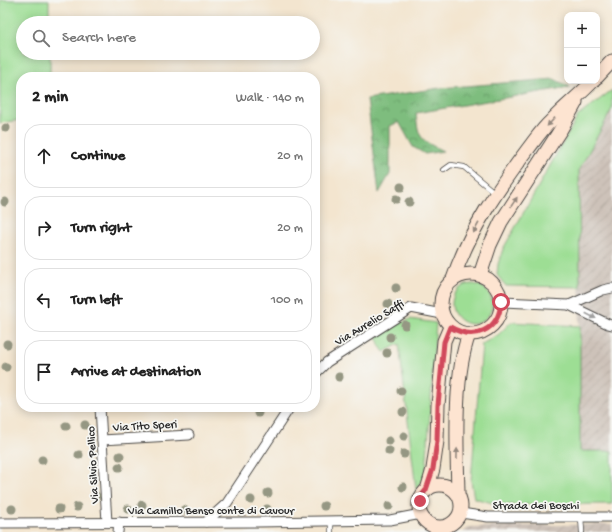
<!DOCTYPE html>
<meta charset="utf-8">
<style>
:root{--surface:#fff;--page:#f2f2f2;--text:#222;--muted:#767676;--line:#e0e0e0}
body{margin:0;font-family:"Gochi Hand",sans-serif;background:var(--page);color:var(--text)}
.controls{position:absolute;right:12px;top:12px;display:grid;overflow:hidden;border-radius:8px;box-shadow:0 2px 10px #0003}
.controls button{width:36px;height:36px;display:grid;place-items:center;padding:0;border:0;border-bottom:1px solid var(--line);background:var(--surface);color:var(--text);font:20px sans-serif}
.stop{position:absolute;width:12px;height:12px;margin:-9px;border:3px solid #d1495b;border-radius:50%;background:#fff}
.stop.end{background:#d1495b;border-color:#fff;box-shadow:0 1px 4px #0008}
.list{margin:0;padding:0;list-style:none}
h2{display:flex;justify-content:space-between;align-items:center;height:52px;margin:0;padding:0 16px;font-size:17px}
h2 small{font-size:13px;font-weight:400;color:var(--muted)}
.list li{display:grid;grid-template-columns:26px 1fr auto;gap:12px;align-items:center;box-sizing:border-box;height:64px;margin:0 8px 8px;padding:0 8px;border:1px solid var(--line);border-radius:16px}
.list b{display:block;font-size:15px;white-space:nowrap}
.list em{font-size:13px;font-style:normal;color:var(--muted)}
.icon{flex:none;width:22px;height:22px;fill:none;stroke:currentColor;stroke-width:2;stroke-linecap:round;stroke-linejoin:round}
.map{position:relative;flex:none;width:612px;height:532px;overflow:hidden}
.search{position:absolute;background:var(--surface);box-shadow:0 2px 10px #0003;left:16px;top:16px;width:304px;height:44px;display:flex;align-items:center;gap:10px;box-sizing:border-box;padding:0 14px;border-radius:22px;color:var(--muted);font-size:15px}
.panel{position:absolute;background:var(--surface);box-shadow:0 2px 10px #0003;left:16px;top:72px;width:304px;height:340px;border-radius:16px}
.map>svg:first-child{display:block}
.industrial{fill:url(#industrial-furrows)}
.grass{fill:#9dde94;stroke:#648460}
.forest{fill:url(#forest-crowns);stroke:#547454}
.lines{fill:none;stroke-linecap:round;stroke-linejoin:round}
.lane-casing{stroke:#494744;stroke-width:6}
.street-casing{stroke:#494744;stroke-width:11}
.secondary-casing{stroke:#494744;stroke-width:15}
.lane{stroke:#fff;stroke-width:4.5}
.street{stroke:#fff;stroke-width:9}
.secondary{stroke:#fde4d1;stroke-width:13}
.tree{fill:#959783}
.oneway{fill:#94887e}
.oneway2{fill:#a0a0a0}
.route{stroke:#d1495b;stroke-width:5}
.labels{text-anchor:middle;stroke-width:3.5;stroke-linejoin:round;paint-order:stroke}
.street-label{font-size:12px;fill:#2b2b2b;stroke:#f6f6f2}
</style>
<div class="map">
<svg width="612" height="532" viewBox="0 0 612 532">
<defs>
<pattern id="industrial-furrows" width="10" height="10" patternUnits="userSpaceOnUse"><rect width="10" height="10" fill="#cdc2b9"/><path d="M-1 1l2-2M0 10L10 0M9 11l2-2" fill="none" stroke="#b0a79f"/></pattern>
<pattern id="forest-crowns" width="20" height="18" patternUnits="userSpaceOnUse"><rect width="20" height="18" fill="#7ebd7e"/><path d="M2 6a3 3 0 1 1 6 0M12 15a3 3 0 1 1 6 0" fill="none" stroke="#679a67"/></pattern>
</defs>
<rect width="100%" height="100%" fill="#f6f6f2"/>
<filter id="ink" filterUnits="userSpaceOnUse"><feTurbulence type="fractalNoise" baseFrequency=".025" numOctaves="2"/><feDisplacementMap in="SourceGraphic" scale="8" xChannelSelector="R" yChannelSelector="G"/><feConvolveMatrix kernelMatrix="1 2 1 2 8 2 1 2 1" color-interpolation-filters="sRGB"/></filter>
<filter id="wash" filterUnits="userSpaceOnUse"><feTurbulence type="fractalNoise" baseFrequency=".012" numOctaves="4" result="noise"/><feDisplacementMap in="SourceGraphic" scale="16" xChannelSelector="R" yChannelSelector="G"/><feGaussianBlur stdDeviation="0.9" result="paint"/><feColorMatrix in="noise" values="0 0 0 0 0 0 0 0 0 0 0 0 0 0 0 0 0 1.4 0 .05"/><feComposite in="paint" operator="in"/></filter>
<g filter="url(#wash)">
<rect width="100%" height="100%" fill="#f3e5cf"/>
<g class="industrial">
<path d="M612,109v342h-32l-1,-281z"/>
<path d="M612,524v8h-150l7,-5z"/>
</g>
<g class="grass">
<path d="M0,0h49v23h-26v30h27v24h-29v43l-21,3z"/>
<path d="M612,90v19l-33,61 1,117 -74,-1 -9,-11 1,-11 5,-15 75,-133z"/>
<circle cx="472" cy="304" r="20"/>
<path d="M410,319l26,4 -10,150 -10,17 -17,-146 -15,8 -5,-7 -2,-10z"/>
<path d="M511,322l69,4v125h32v53l-112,1 -26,-7 -3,-17 11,-137 16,-9z"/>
</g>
<path class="forest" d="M554,79l16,8 -154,26c2,26 5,27 27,38l-18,3 -12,-7 -14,-25 -9,4v48l-11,19 -12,-94 73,-11z"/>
</g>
<g filter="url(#ink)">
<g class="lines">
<defs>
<g id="lane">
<path d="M444,170l7,-5 13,2 31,26"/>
<path d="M581,517l1,15"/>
<path d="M331,532v-11"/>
</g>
<g id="street">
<path d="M501,302l68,3 39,19 4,1"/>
<path d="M569,305l34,-15 9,-2"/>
<path d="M315,374l12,-12 84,-54 31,6"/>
<path d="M100,407l7,115"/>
<path d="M102,440l87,-5"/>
<path d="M461,513l27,4h124"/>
<path d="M206,522l21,-19 63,-96"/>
<path d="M0,523l257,-1 133,-2 31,-6"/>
<path d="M118,532l1,-10"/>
</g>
<g id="secondary">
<path d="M597,77l15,-16"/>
<circle cx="471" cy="304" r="30"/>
<path d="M480,275l10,-30 11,-23 60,-93 15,-27"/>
<path d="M453,279c16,-48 45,-90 75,-130 7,-9 14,-20 23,-28 13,-14 29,-26 42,-40"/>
<circle cx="440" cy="506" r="21"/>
<path d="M427,490l6,-21 4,-28 1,-36 6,-64 6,-14"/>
<path d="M458,493c-1,-47 -5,-115 11,-159"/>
</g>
</defs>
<use href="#lane" class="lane-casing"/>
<use href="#street" class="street-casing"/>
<use href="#secondary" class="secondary-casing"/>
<use href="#lane" class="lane"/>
<use href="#street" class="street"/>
<use href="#secondary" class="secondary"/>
</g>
<g class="tree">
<circle cx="6" cy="128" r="4.5"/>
<circle cx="401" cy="187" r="4.5"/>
<circle cx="396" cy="199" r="4.5"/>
<circle cx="5" cy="202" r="4.5"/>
<circle cx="409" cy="202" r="4.5"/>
<circle cx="396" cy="288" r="4.5"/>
<circle cx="388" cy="304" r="4.5"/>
<circle cx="405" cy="325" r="4.5"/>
<circle cx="390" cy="337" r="4.5"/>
<circle cx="7" cy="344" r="4.5"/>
<circle cx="387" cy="353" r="4.5"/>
<circle cx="6" cy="367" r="4.5"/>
<circle cx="339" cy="377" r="4.5"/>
<circle cx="401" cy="391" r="4.5"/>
<circle cx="403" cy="412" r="4.5"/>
<circle cx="258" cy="413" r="4.5"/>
<circle cx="85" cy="425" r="4.5"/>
<circle cx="66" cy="426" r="4.5"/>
<circle cx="404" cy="436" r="4.5"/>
<circle cx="389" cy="441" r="4.5"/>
<circle cx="389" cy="451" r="4.5"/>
<circle cx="404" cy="454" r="4.5"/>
<circle cx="79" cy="455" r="4.5"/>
<circle cx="120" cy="456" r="4.5"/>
<circle cx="42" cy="460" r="4.5"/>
<circle cx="119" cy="467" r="4.5"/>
<circle cx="403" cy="487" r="4.5"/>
<circle cx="268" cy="493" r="4.5"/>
<circle cx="96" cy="496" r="4.5"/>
<circle cx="251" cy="500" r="4.5"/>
<circle cx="142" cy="505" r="4.5"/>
<circle cx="324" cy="506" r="4.5"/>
<circle cx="389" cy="506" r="4.5"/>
<circle cx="77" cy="507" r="4.5"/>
<circle cx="12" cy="509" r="4.5"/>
<circle cx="59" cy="509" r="4.5"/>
<circle cx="128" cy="509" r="4.5"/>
<circle cx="267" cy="509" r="4.5"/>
<circle cx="170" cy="510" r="4.5"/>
<circle cx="184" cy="510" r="4.5"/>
</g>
<defs><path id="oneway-solid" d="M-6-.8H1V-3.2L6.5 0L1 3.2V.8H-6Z"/></defs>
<g class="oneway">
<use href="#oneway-solid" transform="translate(551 122) rotate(133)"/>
<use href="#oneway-solid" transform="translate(514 202) rotate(-56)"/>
<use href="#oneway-solid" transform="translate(476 228) rotate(119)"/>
<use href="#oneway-solid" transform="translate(457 454) rotate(-89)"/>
</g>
<use class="oneway2" href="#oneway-solid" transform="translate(591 316) rotate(27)"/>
</g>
<g class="lines" filter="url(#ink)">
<path class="route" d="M420,501l2,-6 4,-5 7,-21 4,-28 1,-36 6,-63 6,-15c24,14 49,4 51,-25"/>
</g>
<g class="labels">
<g class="street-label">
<text transform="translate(369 322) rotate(-31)" y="4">Via Aurelio Saffi</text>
<text transform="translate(145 425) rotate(-3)" y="4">Via Tito Speri</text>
<text transform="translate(92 465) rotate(-93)" y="4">Via Silvio Pellico</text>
<text x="536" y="509">Strada dei Boschi</text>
<text x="211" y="514">Via Camillo Benso conte di Cavour</text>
</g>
</g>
</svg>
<div class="controls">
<button>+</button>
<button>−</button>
</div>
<div class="stop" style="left:501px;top:302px"></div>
<div class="stop end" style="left:420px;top:501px"></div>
<div class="search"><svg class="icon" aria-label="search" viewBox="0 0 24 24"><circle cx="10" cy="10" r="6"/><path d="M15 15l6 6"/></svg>Search here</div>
<section class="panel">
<h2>2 min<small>Walk · 140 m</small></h2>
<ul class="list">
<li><svg class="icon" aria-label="ahead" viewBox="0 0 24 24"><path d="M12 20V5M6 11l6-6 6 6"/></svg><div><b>Continue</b></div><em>20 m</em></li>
<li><svg class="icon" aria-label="right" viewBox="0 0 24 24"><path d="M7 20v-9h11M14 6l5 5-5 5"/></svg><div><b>Turn right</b></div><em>20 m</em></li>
<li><svg class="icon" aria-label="left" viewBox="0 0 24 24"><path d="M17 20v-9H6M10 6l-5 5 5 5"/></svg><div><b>Turn left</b></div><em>100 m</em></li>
<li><svg class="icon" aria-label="arrive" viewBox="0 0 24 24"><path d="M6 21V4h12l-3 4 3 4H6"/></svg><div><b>Arrive at destination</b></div></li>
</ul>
</section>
</div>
